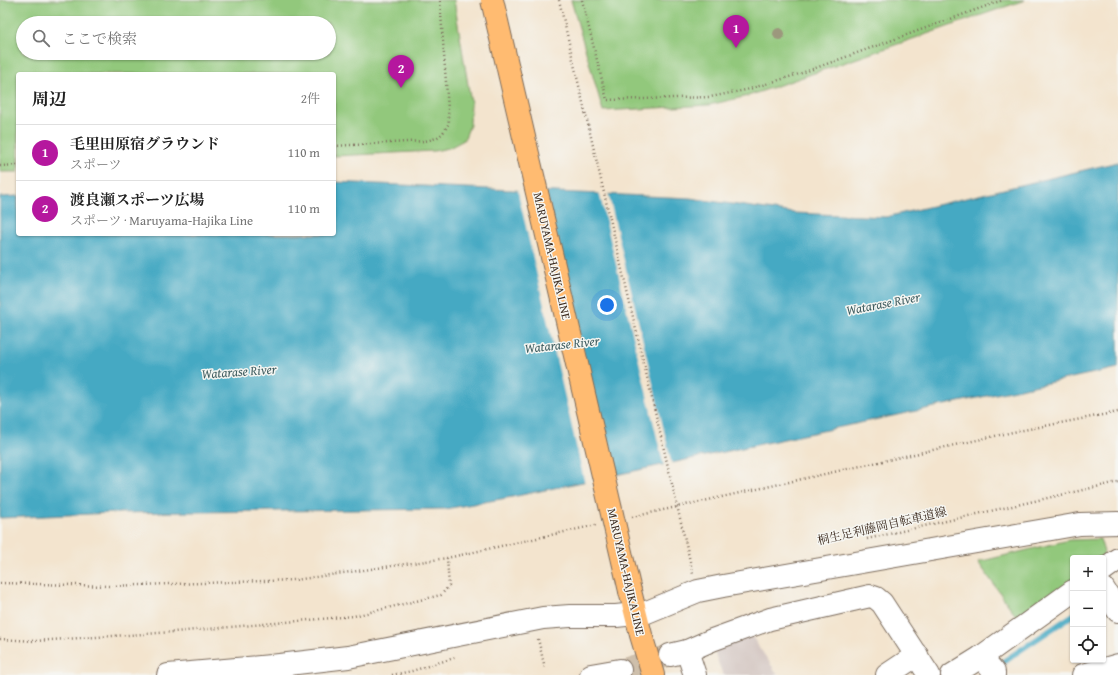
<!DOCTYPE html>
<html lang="ja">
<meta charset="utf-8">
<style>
:root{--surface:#fff;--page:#f6f6f6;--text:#222;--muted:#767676;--line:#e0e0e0;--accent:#b5179e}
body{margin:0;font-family:"Gentium Book Plus","Noto Serif JP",serif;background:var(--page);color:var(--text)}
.controls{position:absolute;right:12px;bottom:12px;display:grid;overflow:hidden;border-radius:4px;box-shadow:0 1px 3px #0004}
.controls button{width:36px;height:36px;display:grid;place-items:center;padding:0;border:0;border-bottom:1px solid var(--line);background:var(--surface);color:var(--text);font:20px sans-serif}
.you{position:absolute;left:607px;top:305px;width:14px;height:14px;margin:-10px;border:3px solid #fff;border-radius:50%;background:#1a73e8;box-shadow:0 0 0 6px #1a73e833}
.badge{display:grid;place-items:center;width:26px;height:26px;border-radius:50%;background:var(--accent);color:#fff;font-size:13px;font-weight:700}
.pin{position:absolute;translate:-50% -33px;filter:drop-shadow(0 1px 2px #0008)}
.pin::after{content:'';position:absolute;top:21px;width:14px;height:12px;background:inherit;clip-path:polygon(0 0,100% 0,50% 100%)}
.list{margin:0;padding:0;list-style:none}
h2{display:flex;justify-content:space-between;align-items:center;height:52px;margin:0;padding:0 16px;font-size:17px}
h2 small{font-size:13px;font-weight:400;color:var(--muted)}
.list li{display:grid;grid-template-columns:26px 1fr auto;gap:12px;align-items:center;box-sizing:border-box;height:56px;padding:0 16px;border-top:1px solid var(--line)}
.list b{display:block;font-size:15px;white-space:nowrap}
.list p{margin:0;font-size:13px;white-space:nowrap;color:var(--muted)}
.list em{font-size:13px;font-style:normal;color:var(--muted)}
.icon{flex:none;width:22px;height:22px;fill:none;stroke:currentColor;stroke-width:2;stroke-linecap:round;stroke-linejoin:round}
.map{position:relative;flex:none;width:1118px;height:675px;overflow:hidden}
.search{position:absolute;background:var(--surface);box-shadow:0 1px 3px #0004;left:16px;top:16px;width:320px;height:44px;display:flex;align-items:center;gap:10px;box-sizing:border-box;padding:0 14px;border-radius:22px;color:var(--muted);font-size:15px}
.panel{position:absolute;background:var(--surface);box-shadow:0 1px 3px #0004;left:16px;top:72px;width:320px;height:164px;border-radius:4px}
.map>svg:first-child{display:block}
.industrial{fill:#cfc0bb}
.green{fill:#92c87b;stroke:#66794c;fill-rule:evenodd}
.water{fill:#44a9c3;stroke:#406a70}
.pier{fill:#f3e4ce}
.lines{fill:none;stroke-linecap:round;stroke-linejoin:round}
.stream{stroke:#44a9c3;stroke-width:5.5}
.minor-tunnel{stroke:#cebfab;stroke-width:22;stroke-dasharray:22 11;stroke-linecap:butt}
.minor-casing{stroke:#7b6b5c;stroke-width:24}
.major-casing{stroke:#7b6b5c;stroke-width:24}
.path{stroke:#7b6b5c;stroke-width:2.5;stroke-dasharray:1 3;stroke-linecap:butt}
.minor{stroke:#fff;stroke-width:22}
.major{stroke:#ffbb71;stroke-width:22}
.major-bridge-casing{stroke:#7b6b5c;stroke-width:24;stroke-linecap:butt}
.path-bridge{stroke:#7b6b5c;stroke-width:2.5;stroke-dasharray:1 3;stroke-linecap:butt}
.major-bridge{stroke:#ffbb71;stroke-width:22}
.tree{fill:#9c987d}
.labels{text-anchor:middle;stroke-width:3;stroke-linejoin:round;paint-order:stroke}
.street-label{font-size:12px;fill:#3b2a1e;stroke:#f6f6f2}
.water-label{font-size:13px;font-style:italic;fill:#3f5d60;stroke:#f6f6f2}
</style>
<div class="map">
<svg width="1118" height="675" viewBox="0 0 1118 675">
<rect width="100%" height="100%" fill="#f6f6f2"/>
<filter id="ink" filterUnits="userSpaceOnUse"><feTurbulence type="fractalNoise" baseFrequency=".025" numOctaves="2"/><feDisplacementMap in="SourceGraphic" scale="8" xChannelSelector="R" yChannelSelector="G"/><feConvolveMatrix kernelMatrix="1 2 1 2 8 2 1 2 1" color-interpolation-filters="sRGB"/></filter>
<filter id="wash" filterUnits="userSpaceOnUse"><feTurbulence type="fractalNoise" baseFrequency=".012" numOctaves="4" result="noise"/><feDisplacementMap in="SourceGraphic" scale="16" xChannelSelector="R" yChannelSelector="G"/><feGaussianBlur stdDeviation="0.9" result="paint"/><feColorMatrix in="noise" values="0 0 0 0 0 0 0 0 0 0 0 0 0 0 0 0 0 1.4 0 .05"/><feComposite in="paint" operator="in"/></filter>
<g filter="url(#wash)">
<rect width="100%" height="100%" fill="#f3e4ce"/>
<path class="industrial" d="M751,635l27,40h-55l-10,-26z"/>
<g class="green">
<path d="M0,0h454l17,103 -1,22 -6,15 -15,8 -15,3 -100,5v-82h-316v98h-18zM23,23h306v30h-306z"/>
<path d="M571,0h454l-277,96 -39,9 -106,6z"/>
<path d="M1100,539l4,13 -2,6h-29v25l-54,37 -41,-58 91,-22z"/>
</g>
<path class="water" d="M1118,162v206l-606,129 -67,12 -333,4 -112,5v-321l18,-1v38h316v-52l356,16 104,15 92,4z"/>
<g class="pier">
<path d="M517,188l28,1 67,289 -27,6z"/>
<path d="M599,192h9l64,273 -8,2z"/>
</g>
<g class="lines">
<path class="stream" d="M1001,663l72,-48"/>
</g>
</g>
<g filter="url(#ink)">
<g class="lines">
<path class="minor-tunnel" d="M620,670l47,-14"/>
<defs>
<g id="minor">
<path d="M1103,570l15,-11"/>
<path d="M1103,588l15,23"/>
<path d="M687,651l8,24"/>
<path d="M670,655l17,-4 25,-11 58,-21 100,-23 6,2 6,5 47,72"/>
<path d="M981,657l13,15v3"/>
<path d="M168,675l103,-9 77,-9 195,-39 27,-2h46l19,-2 12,-2 51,-21 25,-5 357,-62 38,-1"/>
<path d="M591,675l29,-5"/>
<path d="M887,675l30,-20"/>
<path d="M952,675l29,-18 92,-66"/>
<path d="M1083,675l35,-10"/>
</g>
<path id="major" d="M630,591l11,44 12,40"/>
</defs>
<use href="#minor" class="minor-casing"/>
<use href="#major" class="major-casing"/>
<g class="path">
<path d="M582,0l25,100 103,-3 36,-7 53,-16 204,-74"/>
<path d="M334,146l91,-5c14,-3 17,-5 24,-18l-9,-123"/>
<path d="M0,166l18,-1"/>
<path d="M632,517l381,-85 105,-20"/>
<path d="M867,539l251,-57"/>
<path d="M0,583l109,3 186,-6 152,-22 149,-33"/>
<path d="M0,639l35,2 139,-9 180,-16 87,-21 8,-9 -2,-28"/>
<path d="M538,639l7,29"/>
<path d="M392,675l20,-4 45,-14"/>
</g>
<use href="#minor" class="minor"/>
<use href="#major" class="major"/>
<defs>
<path id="major-bridge" d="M492,0l138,591"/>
</defs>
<use href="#major-bridge" class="major-bridge-casing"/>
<path class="path-bridge" d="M559,0l134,574"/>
<use href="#major-bridge" class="major-bridge"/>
</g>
<circle class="tree" cx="779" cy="34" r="6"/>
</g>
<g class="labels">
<g class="street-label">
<text transform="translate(552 256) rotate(77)" y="4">MARUYAMA-HAJIKA LINE</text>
<text transform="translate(882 526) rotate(-13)" y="4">桐生足利藤岡自転車道線</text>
<text transform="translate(626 572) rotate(77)" y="4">MARUYAMA-HAJIKA LINE</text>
</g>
<g class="water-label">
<text transform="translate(883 303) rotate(-11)" y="5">Watarase River</text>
<text transform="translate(562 344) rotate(-6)" y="5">Watarase River</text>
<text transform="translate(239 371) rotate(-4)" y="5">Watarase River</text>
</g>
</g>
</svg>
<div class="controls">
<button>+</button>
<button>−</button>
<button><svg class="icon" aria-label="locate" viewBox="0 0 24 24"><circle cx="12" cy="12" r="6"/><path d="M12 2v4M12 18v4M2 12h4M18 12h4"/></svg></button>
</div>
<div class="you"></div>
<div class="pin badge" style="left:736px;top:48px">1</div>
<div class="pin badge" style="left:401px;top:88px">2</div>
<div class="search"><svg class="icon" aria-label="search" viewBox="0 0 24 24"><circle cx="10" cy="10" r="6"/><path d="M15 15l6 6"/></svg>ここで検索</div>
<section class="panel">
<h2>周辺<small>2件</small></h2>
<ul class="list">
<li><span class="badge">1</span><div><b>毛里田原宿グラウンド</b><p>スポーツ</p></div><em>110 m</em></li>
<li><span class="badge">2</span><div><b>渡良瀬スポーツ広場</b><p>スポーツ · Maruyama-Hajika Line</p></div><em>110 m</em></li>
</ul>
</section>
</div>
